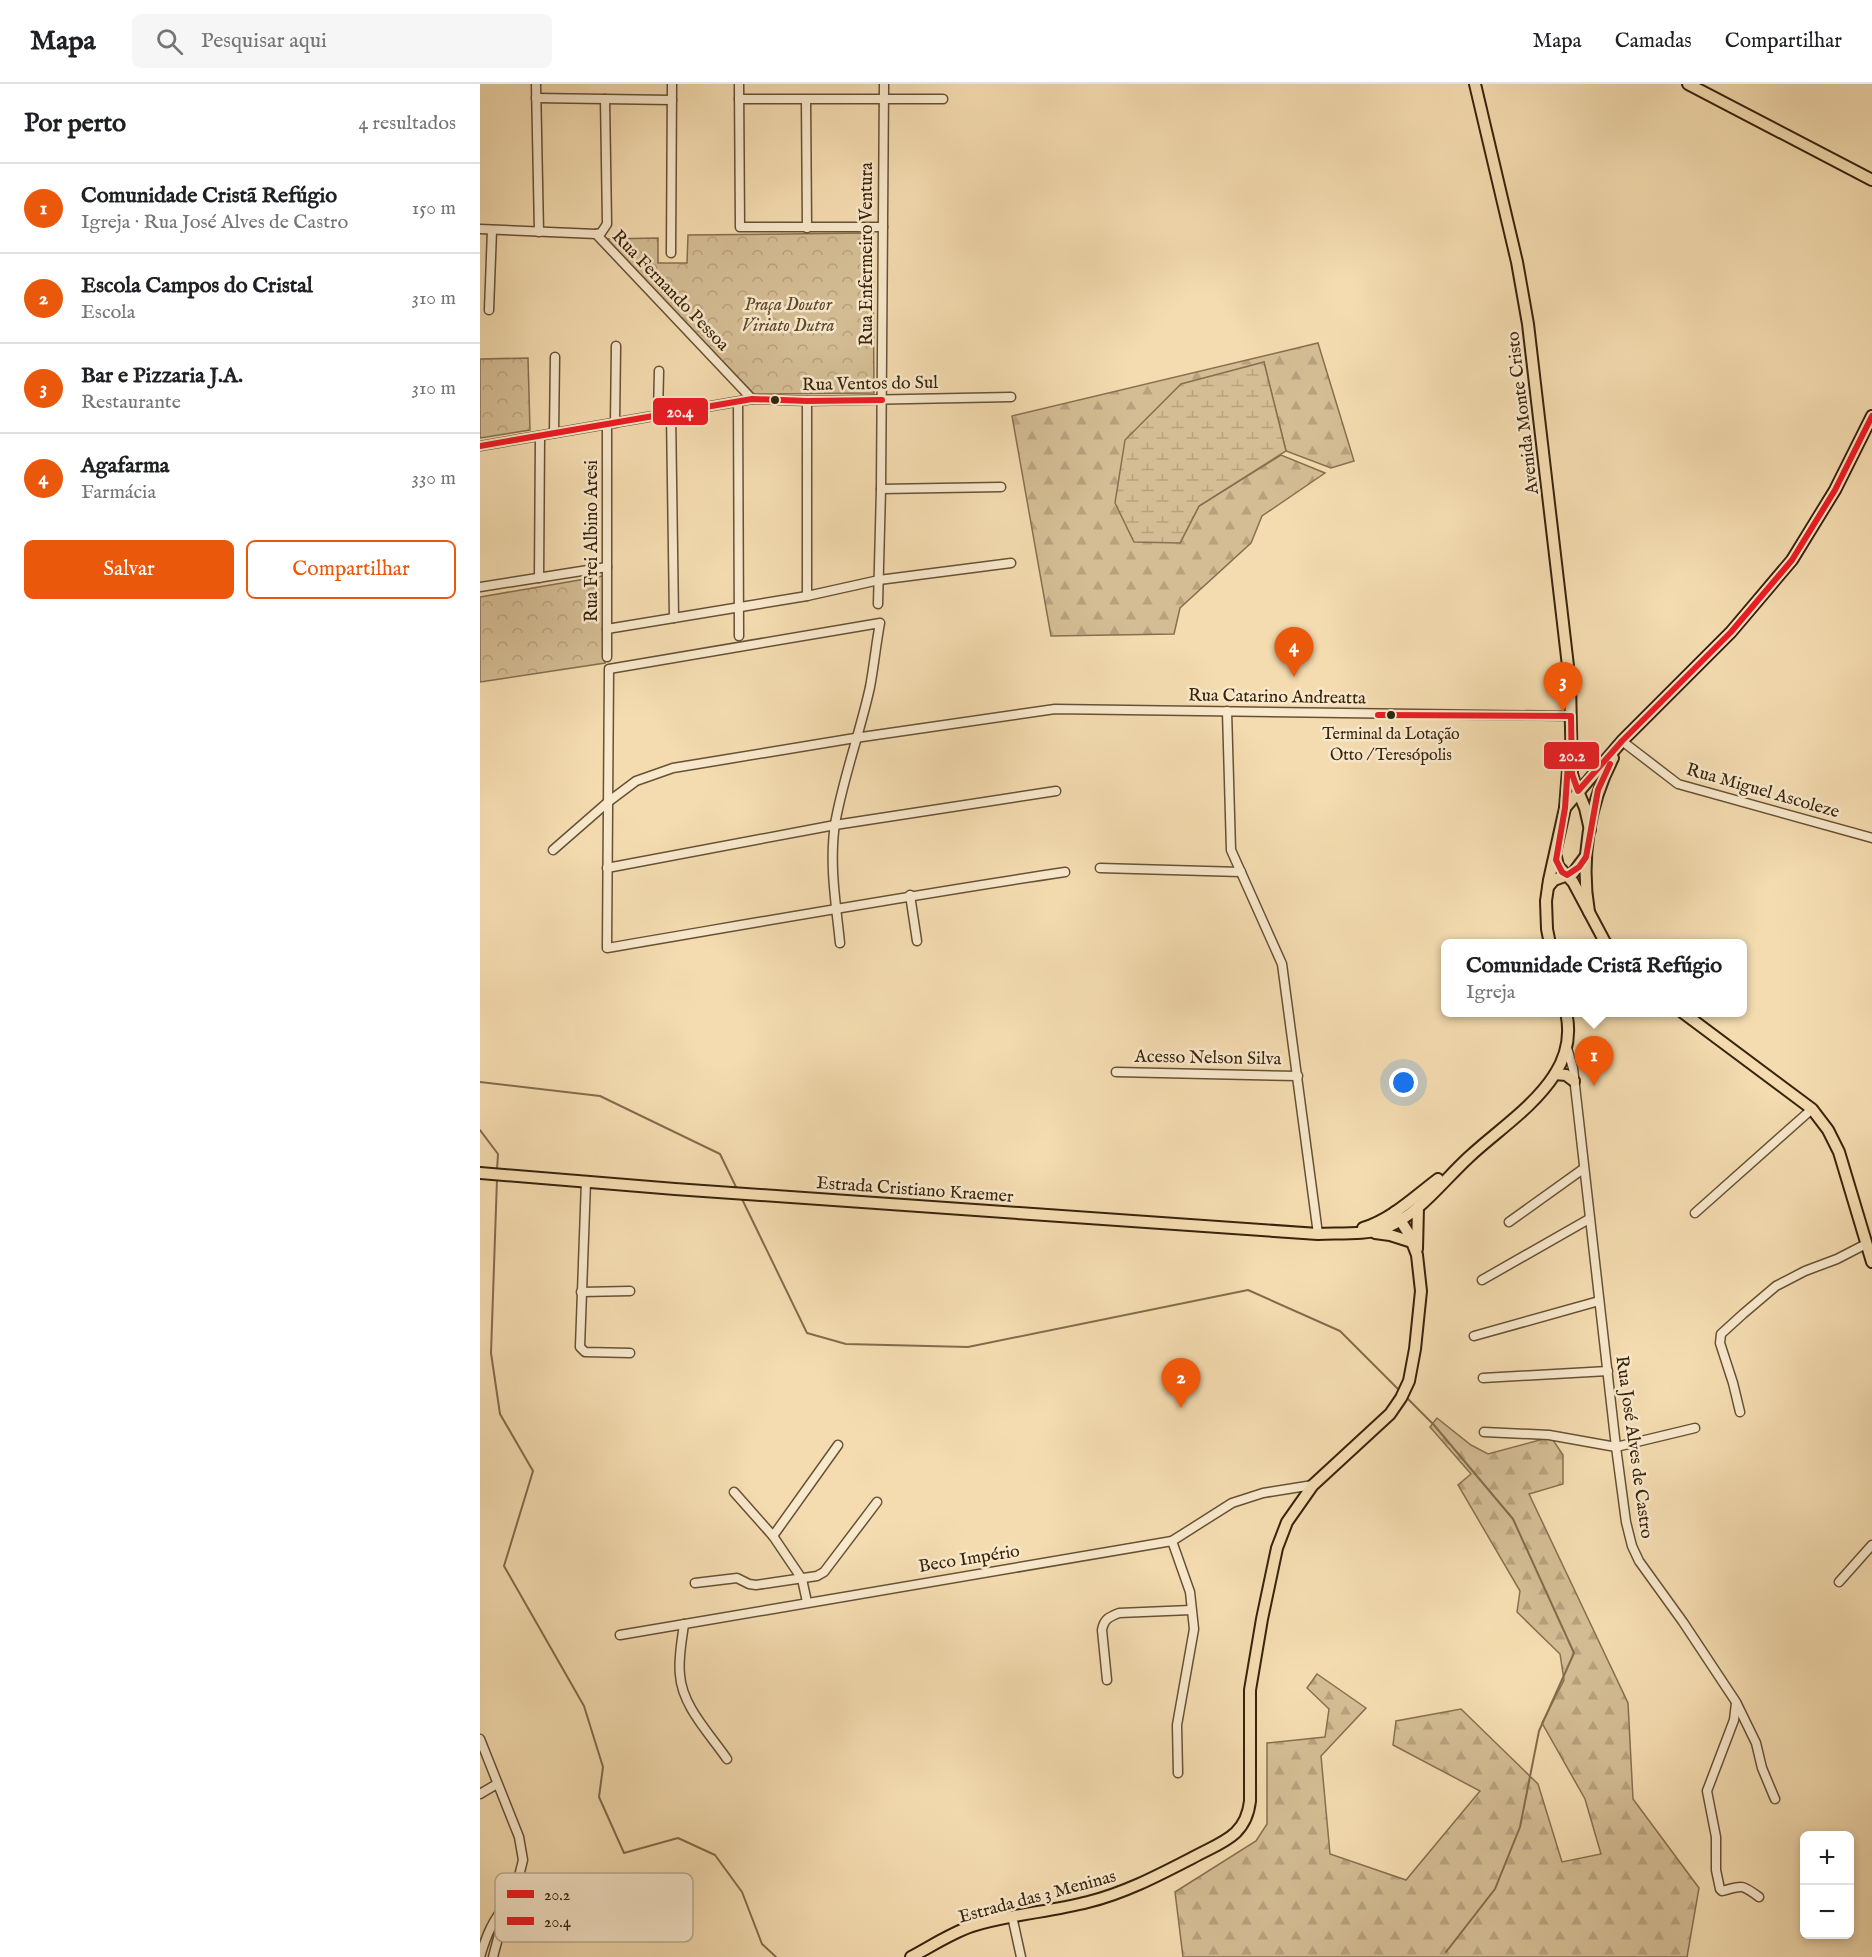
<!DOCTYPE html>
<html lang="pt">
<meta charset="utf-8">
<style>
:root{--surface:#fff;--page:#f6f6f6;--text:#202124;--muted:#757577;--line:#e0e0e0;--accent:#ea580c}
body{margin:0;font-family:"IM FELL English",serif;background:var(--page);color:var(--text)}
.controls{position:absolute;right:18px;bottom:18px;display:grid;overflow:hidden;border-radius:9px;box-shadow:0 3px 9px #0003}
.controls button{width:54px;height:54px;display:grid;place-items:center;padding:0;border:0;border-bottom:2px solid var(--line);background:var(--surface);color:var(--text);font:30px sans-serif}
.you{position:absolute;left:924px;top:999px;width:21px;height:21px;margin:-15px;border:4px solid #fff;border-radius:50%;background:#1a73e8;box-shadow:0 0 0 9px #1a73e833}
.badge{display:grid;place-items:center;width:39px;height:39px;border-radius:50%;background:var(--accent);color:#fff;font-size:20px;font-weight:700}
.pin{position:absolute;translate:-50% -50px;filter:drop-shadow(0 2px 3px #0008)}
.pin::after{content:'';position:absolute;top:32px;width:21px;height:18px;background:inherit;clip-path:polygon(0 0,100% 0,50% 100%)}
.popup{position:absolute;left:961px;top:855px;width:306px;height:78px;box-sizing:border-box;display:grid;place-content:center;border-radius:9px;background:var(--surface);filter:drop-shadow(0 2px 4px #0005);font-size:20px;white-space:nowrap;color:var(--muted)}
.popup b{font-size:22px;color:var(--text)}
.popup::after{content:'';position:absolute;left:50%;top:100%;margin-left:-12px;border:12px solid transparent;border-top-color:var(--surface)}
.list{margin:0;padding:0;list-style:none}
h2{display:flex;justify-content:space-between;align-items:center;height:78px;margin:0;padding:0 24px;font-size:26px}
h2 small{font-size:20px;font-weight:400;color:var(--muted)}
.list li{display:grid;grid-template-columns:39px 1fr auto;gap:18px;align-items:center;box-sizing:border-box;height:90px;padding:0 24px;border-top:2px solid var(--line)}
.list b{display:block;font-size:22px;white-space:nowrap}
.list p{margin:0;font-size:20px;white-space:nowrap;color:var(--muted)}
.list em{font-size:20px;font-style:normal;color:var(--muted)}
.actions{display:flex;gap:12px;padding:18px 24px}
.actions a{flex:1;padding:14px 0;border:2px solid var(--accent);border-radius:9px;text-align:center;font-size:21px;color:var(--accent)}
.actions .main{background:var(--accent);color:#fff}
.icon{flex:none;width:33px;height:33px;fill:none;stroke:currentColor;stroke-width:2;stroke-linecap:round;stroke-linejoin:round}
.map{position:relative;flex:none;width:1392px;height:1873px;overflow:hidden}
header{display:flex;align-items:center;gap:36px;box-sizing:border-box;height:84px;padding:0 30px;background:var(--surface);border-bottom:2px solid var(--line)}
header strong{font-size:28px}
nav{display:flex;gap:33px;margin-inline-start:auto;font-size:21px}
.search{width:420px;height:54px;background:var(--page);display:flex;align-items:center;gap:15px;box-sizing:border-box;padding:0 21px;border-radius:9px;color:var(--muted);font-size:22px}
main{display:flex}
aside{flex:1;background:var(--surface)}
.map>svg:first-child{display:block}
.forest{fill:url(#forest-firs);stroke:#867050;stroke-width:1.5}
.wetland{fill:url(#wetland-marsh);stroke:#867050;stroke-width:1.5}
.park{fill:url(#park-crowns);stroke:#867050;stroke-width:1.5}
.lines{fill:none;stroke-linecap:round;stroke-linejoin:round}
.stream{stroke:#826c4c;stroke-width:2}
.minor-casing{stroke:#675134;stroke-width:11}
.major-casing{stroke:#38230b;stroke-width:14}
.minor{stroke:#f8e8cc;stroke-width:8}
.major{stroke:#f4dcb0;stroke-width:10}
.bus-1-casing{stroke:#f8e8cc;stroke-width:10}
.bus-2-casing{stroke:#f8e8cc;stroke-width:10}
.bus-1{stroke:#ed1c24;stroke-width:6}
.bus-2{stroke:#ed1c24;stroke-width:6}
.bus-dot{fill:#38230b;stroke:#f8e8cc;stroke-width:2}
.labels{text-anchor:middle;stroke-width:5;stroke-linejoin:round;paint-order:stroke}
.bus-label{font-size:16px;fill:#38230b;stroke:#f8e8cc}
.street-label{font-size:18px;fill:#38230b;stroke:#f8e8cc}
.park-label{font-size:18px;font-style:italic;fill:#5f4a2d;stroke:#f8e8cc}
.key{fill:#f8e8cc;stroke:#bead92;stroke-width:1.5}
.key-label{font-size:16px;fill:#38230b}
.line-badge{stroke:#f8e8cc;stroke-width:2}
.badge-label{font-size:16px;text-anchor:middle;font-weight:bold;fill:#fff}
</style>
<header>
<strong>Mapa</strong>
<div class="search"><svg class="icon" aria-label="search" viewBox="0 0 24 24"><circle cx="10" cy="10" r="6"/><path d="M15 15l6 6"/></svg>Pesquisar aqui</div>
<nav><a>Mapa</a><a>Camadas</a><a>Compartilhar</a></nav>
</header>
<main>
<aside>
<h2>Por perto<small>4 resultados</small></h2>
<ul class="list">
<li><span class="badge">1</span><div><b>Comunidade Cristã Refúgio</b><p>Igreja · Rua José Alves de Castro</p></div><em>150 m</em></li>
<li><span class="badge">2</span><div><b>Escola Campos do Cristal</b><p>Escola</p></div><em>310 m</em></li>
<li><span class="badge">3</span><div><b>Bar e Pizzaria J.A.</b><p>Restaurante</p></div><em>310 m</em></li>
<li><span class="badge">4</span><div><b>Agafarma</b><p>Farmácia</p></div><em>330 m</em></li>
</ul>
<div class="actions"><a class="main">Salvar</a><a>Compartilhar</a></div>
</aside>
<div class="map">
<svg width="1392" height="1873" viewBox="0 0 1392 1873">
<defs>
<pattern id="forest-firs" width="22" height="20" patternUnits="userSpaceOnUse" patternTransform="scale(1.5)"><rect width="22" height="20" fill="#d4bd94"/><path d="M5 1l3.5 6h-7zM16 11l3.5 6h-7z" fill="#b7a27e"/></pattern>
<pattern id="wetland-marsh" width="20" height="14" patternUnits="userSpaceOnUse" patternTransform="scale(1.5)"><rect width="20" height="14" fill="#d4bd94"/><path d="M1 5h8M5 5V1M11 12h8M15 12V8" fill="none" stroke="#b7a27e"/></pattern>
<pattern id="park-crowns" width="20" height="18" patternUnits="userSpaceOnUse" patternTransform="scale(1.5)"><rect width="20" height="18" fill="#d4bd94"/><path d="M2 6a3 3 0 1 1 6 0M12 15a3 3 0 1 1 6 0" fill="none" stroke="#b7a27e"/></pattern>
</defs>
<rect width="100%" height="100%" fill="#f4dcb0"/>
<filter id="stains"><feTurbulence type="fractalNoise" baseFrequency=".00333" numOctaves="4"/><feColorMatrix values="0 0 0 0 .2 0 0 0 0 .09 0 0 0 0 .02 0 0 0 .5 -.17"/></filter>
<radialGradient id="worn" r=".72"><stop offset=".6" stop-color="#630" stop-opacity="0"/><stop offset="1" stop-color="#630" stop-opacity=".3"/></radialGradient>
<g class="forest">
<path d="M838,259l36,118 -23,7 -45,-17 -22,-88 -84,180 19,-37 82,-51 44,18 -63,43 -11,27 -71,65 -6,26 -123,2 -39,-220z"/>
<path d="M957,1334l34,27 17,9 63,-17 12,18v29l-34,10 99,209 5,96 66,89 -12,69h-504l-8,-65 81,-51 11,-17v-81l58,-6 4,-28 -22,-21 10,-14 49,34 -45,48 9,98 76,26 74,-89 -87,-46 3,-24 65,-12 77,75 24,78 39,-8 -16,-55 -43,-76 22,-43 -4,-26 -43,-42 3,-21 -62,-106 13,-11 -41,-47z"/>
</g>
<path class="wetland" d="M784,278l22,89 -87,55 -19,37 -46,-1 -19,-39 10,-63 56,-56z"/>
<g class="park">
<path d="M393,149l1,160 -120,1 -150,-155 54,-1v25h29l1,-28z"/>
<path d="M48,274l2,72 -50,8v-79z"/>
<path d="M123,492l2,87 -125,19v-85z"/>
</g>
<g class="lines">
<g class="stream">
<path d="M0,998l120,14 120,58 17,35"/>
<path d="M0,1046l18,24 -1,16"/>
<path d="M17,1095l-6,174 9,61 33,57 -29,95 80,140 19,61 -4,30 25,56 54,-15 37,17 27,37 20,52 14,13"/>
<path d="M261,1113l66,136 39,11 122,3 280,-57 92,41 60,60"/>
<path d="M926,1313l28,28 79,94 61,134 -35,78 -19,96 -25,62 -49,63"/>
</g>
<defs>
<g id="minor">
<path d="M56,0l3,148"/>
<path d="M259,0l1,143h143"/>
<path d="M56,14l136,2"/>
<path d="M259,15h204"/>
<path d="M326,16l1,128"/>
<path d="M0,145l116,5 156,165"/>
<path d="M116,150l5,-1 6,-9 -2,-125"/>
<path d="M191,169l1,-169"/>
<path d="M9,226l3,-80"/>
<path d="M327,317v195"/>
<path d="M258,318l1,234"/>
<path d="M191,329l3,205"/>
<path d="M178,332l1,-45"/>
<path d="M135,339l1,-77"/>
<path d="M127,341v232"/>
<path d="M74,349l1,-76"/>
<path d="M0,362l272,-47 55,2 204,-4"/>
<path d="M401,405l120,-2"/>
<path d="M59,494l1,-142"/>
<path d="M0,503l127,-20"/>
<path d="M398,520l3,-115 3,-405"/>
<path d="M127,545l200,-33 72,-16 132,-17"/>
<path d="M747,627l4,139 51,114 36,270"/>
<path d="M1142,657l56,43 194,54"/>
<path d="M73,766l55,-48 28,-21 37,-13 182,-30 200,-29 516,7"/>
<path d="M127,784l228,-43 221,-34"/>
<path d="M620,784l141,4"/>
<path d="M430,811l7,46"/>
<path d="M360,859c-4,-39 -11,-79 -5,-119 8,-46 25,-91 35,-137 4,-21 6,-43 10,-64l-271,46 -2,279c153,-26 305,-53 458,-76"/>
<path d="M1087,964l6,20 43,379 10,75 6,24 7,15 44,61 53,80 20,41 6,25 13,31"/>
<path d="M636,988l182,4"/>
<path d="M106,1097l-6,166 5,5 45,1"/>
<path d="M1215,1129l117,-104"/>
<path d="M1029,1138l74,-53"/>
<path d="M1002,1196l107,-61"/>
<path d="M101,1208l49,-1"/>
<path d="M994,1252l125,-35"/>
<path d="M1003,1294l125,-7"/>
<path d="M1260,1328l-7,-29 -13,-40 1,-9 22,-20 33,-28 29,-15 32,-12 29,-15"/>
<path d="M1004,1348l65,3 67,12 79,-19"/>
<path d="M254,1408l39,44 29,43 5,23"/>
<path d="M293,1452l65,-91"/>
<path d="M692,1457l18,51 4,37 -17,96 1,48"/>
<path d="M1359,1498l33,-37"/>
<path d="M215,1499l42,-5 12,6 7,1 61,-9 7,-4 53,-70"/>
<path d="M204,1540c-2,16 -6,34 -4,51 2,31 30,59 47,84"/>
<path d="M140,1551l552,-94 60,-38 31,-10 50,-8"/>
<path d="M627,1596l-5,-50c2,-11 7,-13 17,-17l72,-3"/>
<path d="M1256,1619l-2,17 -27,71 9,46v33l4,19 2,2c20,-5 18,-8 37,6"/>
<path d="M0,1655l39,98 4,23 -3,12 -22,66 -5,19"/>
<path d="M0,1710l17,-10"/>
<path d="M532,1832l9,41"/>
<path d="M0,1873c6,-21 13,-38 27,-53"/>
</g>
<g id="major">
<path d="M995,0l42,178 11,62 42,359 2,91 3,10 10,24 5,22"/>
<path d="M1208,0l184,96"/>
<path d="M1085,724l57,-67 109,-109 61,-72 43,-70 37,-74"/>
<path d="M1076,773l2,9 15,16 33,62"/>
<path d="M1068,803l6,-7 19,-7 12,-16"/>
<path d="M1109,828c-9,-52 0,-108 24,-154"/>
<path d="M1070,860l-3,-15 -1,-28 3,-21 16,-72 3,-38"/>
<path d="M1202,928l130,97 16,21 11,22 33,110"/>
<path d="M1075,990l11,1 8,6"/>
<path d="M0,1089l195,16 643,45c20,-1 49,1 68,-6 33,-14 57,-47 83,-71 29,-27 64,-49 86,-83 12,-19 16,-40 11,-62"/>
<path d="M883,1144c29,-9 51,-31 75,-49"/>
<path d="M895,1149l15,2 22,7"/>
<path d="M937,1165l1,-42"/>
<path d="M431,1873c19,-10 40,-24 61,-31 38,-12 78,-14 116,-24 37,-9 71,-27 104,-44 29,-16 54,-21 58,-57v-111l12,-71 15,-71 10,-26 26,-37 77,-71 11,-16 8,-17 6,-32 6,-58 -4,-36 -8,-21 -14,-22"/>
</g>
</defs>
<use href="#minor" class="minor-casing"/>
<use href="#major" class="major-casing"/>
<use href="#minor" class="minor"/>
<use href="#major" class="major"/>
<defs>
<g id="bus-1">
<path d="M898,631l193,1 1,58 6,17 44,-50 109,-109 61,-72 43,-70 37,-74"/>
<path d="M1088,679l-3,45 -9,52 6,12 5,3 12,-8 7,-10 12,-67 12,-26"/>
</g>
<path id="bus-2" d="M0,362l272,-47 55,2 75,-1"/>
</defs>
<use href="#bus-1" class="bus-1-casing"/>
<use href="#bus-2" class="bus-2-casing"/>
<use href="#bus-1" class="bus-1"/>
<use href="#bus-2" class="bus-2"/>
</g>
<g class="bus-dot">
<circle cx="295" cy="316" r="5"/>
<circle cx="911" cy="631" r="5"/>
</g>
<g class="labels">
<g class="bus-label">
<text x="911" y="655">Terminal da Lotação<tspan x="911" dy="21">Otto / Teresópolis</tspan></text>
</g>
<g class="street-label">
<text transform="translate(386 170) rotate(-90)" y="6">Rua Enfermeiro Ventura</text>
<text transform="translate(191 206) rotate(46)" y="6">Rua Fernando Pessoa</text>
<text transform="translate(390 299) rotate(-1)" y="6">Rua Ventos do Sul</text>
<text transform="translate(1042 329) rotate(-97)" y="6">Avenida Monte Cristo</text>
<text transform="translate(111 457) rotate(-90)" y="6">Rua Frei Albino Aresi</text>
<text transform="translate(797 612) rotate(1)" y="6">Rua Catarino Andreatta</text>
<text transform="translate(1283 706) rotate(16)" y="6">Rua Miguel Ascoleze</text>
<text transform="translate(728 973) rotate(1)" y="6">Acesso Nelson Silva</text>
<text transform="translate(435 1105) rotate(4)" y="6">Estrada Cristiano Kraemer</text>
<text transform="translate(1155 1363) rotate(82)" y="6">Rua José Alves de Castro</text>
<text transform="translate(489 1474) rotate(-9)" y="6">Beco Império</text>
<text transform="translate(557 1812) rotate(-15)" y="6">Estrada das 3 Meninas</text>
</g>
<g class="park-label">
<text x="308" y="226">Praça Doutor<tspan x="308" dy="21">Viriato Dutra</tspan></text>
</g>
</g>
<rect x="15" y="1789" width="198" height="69" rx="9" class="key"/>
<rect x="27" y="1806" width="27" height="8" fill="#ed1c24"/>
<rect x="27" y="1833" width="27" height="8" fill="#ed1c24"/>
<g class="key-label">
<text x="64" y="1816">20.2</text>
<text x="64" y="1843">20.4</text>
</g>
<g class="line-badge">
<rect x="172" y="313" width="57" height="29" rx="6" fill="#ed1c24"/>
<rect x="1063" y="657" width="57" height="29" rx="6" fill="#ed1c24"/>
</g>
<g class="badge-label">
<text x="200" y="333">20.4</text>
<text x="1092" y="677">20.2</text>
</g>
<rect width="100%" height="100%" filter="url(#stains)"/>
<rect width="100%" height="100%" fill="url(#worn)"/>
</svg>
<div class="controls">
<button>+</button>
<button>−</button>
</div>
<div class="you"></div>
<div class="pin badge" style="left:1114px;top:1002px">1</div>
<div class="popup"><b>Comunidade Cristã Refúgio</b>Igreja</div>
<div class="pin badge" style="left:701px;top:1324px">2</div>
<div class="pin badge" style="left:1083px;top:628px">3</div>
<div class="pin badge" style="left:814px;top:593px">4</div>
</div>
</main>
